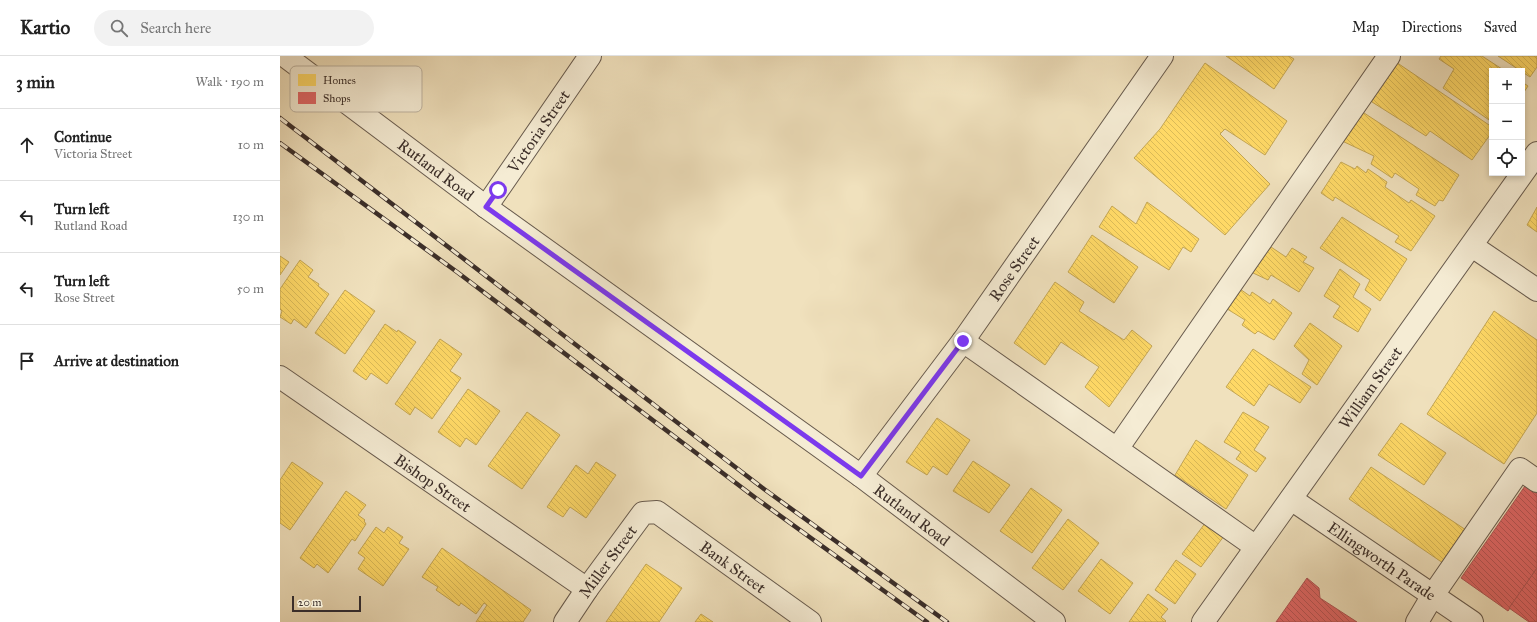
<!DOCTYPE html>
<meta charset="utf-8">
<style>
:root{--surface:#fff;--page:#f2f2f2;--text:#222;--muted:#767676;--line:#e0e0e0}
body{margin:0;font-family:"IM FELL Great Primer",serif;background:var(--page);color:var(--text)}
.controls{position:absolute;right:12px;top:12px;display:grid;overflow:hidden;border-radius:0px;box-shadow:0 2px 6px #0003}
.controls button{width:36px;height:36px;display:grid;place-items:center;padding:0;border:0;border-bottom:1px solid var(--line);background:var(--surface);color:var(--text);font:20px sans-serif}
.scale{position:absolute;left:12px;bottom:10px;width:69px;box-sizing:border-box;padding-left:4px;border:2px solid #3b2e29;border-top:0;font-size:11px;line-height:14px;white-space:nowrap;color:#3b2e29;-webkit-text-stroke:3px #f5ecd4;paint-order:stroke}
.stop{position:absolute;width:12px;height:12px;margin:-9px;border:3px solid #7c3aed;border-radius:50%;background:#fff}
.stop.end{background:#7c3aed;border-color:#fff;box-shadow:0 1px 4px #0008}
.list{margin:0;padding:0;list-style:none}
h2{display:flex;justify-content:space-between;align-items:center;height:52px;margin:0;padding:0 16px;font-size:17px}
h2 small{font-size:13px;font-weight:400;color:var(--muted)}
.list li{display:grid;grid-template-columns:26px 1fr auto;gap:12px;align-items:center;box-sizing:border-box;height:72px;padding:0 16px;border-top:1px solid var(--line)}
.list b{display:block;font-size:15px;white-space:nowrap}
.list p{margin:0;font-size:13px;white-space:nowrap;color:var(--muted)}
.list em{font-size:13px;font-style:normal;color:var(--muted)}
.icon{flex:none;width:22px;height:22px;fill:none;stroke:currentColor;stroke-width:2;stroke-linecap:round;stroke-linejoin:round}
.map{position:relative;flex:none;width:1257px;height:566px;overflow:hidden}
header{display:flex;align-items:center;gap:24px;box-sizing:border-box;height:56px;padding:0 20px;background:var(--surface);border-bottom:1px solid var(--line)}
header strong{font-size:19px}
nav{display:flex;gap:22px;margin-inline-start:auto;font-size:14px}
.search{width:280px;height:36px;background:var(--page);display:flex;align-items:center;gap:10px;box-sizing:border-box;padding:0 14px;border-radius:22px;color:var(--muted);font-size:15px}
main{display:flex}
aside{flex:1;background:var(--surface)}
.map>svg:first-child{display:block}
.homes{fill:url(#homes-back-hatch);stroke:#c4a654}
.shops{fill:url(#shops-back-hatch);stroke:#ae5554}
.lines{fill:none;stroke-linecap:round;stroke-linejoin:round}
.minor-casing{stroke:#685b4e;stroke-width:24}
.minor{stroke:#f5ecd4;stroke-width:22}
.rail-casing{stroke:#3b2e29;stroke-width:4.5}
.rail{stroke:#f5ecd4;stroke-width:3;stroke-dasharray:9;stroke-linecap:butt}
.route{stroke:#7c3aed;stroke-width:5}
.labels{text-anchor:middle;stroke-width:4;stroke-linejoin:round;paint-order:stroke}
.street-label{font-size:16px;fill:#3b2e29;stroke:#f5ecd4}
.key{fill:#f5ecd4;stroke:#bdb3a1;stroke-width:1}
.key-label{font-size:11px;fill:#3b2e29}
</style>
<header>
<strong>Kartio</strong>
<div class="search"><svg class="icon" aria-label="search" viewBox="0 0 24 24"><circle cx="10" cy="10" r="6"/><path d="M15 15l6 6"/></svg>Search here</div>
<nav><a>Map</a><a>Directions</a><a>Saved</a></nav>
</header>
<main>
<aside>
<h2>3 min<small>Walk · 190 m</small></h2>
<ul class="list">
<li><svg class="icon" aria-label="ahead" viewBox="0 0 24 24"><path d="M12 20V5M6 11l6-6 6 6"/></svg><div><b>Continue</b><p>Victoria Street</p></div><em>10 m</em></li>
<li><svg class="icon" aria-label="left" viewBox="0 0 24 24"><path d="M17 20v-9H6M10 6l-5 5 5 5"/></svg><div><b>Turn left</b><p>Rutland Road</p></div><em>130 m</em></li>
<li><svg class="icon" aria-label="left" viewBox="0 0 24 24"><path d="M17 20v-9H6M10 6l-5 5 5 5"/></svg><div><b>Turn left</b><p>Rose Street</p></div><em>50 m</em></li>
<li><svg class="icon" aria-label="arrive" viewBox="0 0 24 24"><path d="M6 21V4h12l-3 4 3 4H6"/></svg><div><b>Arrive at destination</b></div></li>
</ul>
</aside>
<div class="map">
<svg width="1257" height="566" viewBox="0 0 1257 566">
<defs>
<pattern id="homes-back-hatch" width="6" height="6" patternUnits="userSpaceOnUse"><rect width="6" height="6" fill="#ffd966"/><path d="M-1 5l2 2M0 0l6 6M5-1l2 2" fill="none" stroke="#dbbb58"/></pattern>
<pattern id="shops-back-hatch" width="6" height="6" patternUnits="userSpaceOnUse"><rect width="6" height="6" fill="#e06666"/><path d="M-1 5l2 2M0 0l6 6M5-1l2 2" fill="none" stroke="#b75454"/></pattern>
</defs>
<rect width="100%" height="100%" fill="#f0e1bd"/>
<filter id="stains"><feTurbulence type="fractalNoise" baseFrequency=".005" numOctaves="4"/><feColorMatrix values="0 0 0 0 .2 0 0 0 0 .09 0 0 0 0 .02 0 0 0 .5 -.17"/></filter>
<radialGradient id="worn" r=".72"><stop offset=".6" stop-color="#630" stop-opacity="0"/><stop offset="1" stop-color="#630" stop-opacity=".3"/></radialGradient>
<g class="homes">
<path d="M946,0h63l5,3 -20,30z"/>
<path d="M1161,0h41l23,15h-13v51l-49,-34 11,-19 -15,-10z"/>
<path d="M1218,0h39v11l-7,10z"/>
<path d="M1113,4l99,67v5l-20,28 -42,-29 -4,5 -54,-34 -2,-11z"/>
<path d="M925,7l82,58 -22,34 -40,-26 -5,5 50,50 -45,51 -91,-77 26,-29z"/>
<path d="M1242,26l6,4 -6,9z"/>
<path d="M1078,53l101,66 -16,26 -4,-1 -4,6 -19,-11 3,-6 -24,-16 -3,5 -21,-14 3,-8 -34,-16z"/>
<path d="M1061,106l14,7 2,-3 9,7 2,-4 19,13 -2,5 24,16 2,-3 24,16 -24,35 -16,-9 4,-6 -64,-39 -2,4 -12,-8z"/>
<path d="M867,146l52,37 -8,13 -8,-5 -14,23 -70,-43 13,-21 24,18z"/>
<path d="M1257,151v25l-10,-7z"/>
<path d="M1062,161l65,42 -27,42 -15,-11 5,-10 -50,-32z"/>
<path d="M812,179l46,32 -24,36 -46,-31z"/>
<path d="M988,189l18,12 6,-9 15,9 -4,5 11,6 -15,24 -28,-17 -3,5 -17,-8z"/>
<path d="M0,200l9,6 -9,13z"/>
<path d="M20,204l13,10 -5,7 11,7 -1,2 11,8 -23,34 -12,-9 -3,5 -11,-7 2,-6 -2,-2v-20z"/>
<path d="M1060,213l20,15 -7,13 18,12 -13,23 -25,-15 7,-11 -16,-10z"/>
<path d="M775,226l29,20 -5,9 45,29 8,-10 20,16 -43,61 -24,-20 14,-20 -38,-25 -16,23 -31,-22z"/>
<path d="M957,231l13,9 2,-4 18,12 3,-5 19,14 -18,27 -16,-9 -3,3 -13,-9 3,-5 -21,-13z"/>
<path d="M65,234l30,21 -30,43 -30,-21z"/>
<path d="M1214,255l43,29v73l-33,51 -77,-50z"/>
<path d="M1030,267l32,23 -25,39 -15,-11 7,-14 -15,-14z"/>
<path d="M105,268l12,8 1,-2 18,12 -29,42 -16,-11 -5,7 -13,-9z"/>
<path d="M160,283l22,15 -12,17 11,7 -29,41 -17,-12 -5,8 -15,-11z"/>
<path d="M973,293l58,38 -11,16 -31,-19 -15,22 -28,-19z"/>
<path d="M188,333l32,22 -24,34 -10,-7 -6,9 -22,-15z"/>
<path d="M247,356l33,23 -38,54 -34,-23z"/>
<path d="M963,356l26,15 -15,23 12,8 -10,14 -20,-13 5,-7 -17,-10z"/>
<path d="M657,362l33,22 -23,35 -14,-9 -6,9 -21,-13z"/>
<path d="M1121,367l45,30 -22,32 -46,-30z"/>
<path d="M916,384l52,35 -22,34 -51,-34z"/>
<path d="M693,405l37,24 -21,28 -36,-22z"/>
<path d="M12,406l31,21 -33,47 -10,-7v-43z"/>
<path d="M316,406l20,13 -30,43 -16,-11 -7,10 -16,-10 29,-42 12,9z"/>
<path d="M1091,411l95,63 -23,33 -94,-64z"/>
<path d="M751,432l31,22 -30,43 -32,-22z"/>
<path d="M66,435l20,14 -8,10 7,5 -1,1 2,3 -11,17 -3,-2 -24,34 -11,-9 -3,4 -14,-10z"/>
<path d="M788,463l31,24 -36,47 -31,-22z"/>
<path d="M926,466l18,14 -23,31 -19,-13z"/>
<path d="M96,471l8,6 4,-6 15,10 -4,6 10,6 -26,37 -25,-17 7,-11 -7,-5z"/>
<path d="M162,492l89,62 -8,12h-47l11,-17 -3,-2 -8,11 -15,-11 -2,3 -23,-16 2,-3 -16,-10z"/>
<path d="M821,503l32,24 -23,31 -32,-23z"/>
<path d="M896,504l20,14 -21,30 -20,-14z"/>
<path d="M366,508l36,24 -23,34h-53z"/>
<path d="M868,538l20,15 -7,8 5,4 -1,1h-36z"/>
<path d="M421,558l12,8h-18z"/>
</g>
<g class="shops">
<path d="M1245,430l12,8v74l-29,43 -47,-33z"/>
<path d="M1257,512v54h-8l-20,-14z"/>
<path d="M1027,522l12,10 1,10 37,24h-81z"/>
</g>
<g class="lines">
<defs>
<g id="minor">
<path id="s1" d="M5,0l201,151 375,269 193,146"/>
<path id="s2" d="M206,151l104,-151"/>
<path d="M1192,190l65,44"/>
<path d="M683,285l293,206"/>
<path id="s3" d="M0,321l307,212"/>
<path d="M837,393l272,-393"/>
<path id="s4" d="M581,420l102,-135 199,-285"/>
<path id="s5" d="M1011,443l181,123"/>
<path id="s6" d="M285,566l22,-33 56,-76 14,-1 153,110"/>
<path id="s7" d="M923,566l334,-469"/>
<path d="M1137,566l16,-27 87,-126 17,12"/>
</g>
</defs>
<use href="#minor" class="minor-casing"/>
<use href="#minor" class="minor"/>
<defs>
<g id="rail">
<path d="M0,62l484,371 183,133"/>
<path d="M0,87l177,129 300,227 170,123"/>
</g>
</defs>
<use href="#rail" class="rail-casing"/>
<use href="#rail" class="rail"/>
</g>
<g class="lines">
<path class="route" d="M218,134l-12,17 375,269 102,-135"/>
</g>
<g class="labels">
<g class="street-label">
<text dy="6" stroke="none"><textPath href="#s2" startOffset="92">Victoria Street</textPath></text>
<text dy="6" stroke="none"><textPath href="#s1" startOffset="189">Rutland Road</textPath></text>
<text dy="6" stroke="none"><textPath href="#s4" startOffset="258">Rose Street</textPath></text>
<text dy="6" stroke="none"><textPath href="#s7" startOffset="288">William Street</textPath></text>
<text dy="6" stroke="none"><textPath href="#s3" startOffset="186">Bishop Street</textPath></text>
<text dy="6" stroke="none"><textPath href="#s1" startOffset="777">Rutland Road</textPath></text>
<text dy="6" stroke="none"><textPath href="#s5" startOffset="110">Ellingworth Parade</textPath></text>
<text dy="6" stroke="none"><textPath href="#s6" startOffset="74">Miller Street</textPath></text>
<text dy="6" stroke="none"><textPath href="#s6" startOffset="242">Bank Street</textPath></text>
</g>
</g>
<rect x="10" y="10" width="132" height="46" rx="6" class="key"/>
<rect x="18" y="18" width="18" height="12" fill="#ffd966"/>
<rect x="18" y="36" width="18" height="12" fill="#e06666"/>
<g class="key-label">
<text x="43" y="28">Homes</text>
<text x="43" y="46">Shops</text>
</g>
<rect width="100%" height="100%" filter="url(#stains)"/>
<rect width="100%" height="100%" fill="url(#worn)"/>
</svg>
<div class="controls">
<button>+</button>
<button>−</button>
<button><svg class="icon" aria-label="locate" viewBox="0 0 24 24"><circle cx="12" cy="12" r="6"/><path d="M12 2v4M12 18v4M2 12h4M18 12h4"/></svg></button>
</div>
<div class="scale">20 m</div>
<div class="stop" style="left:218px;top:134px"></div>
<div class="stop end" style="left:683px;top:285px"></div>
</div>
</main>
